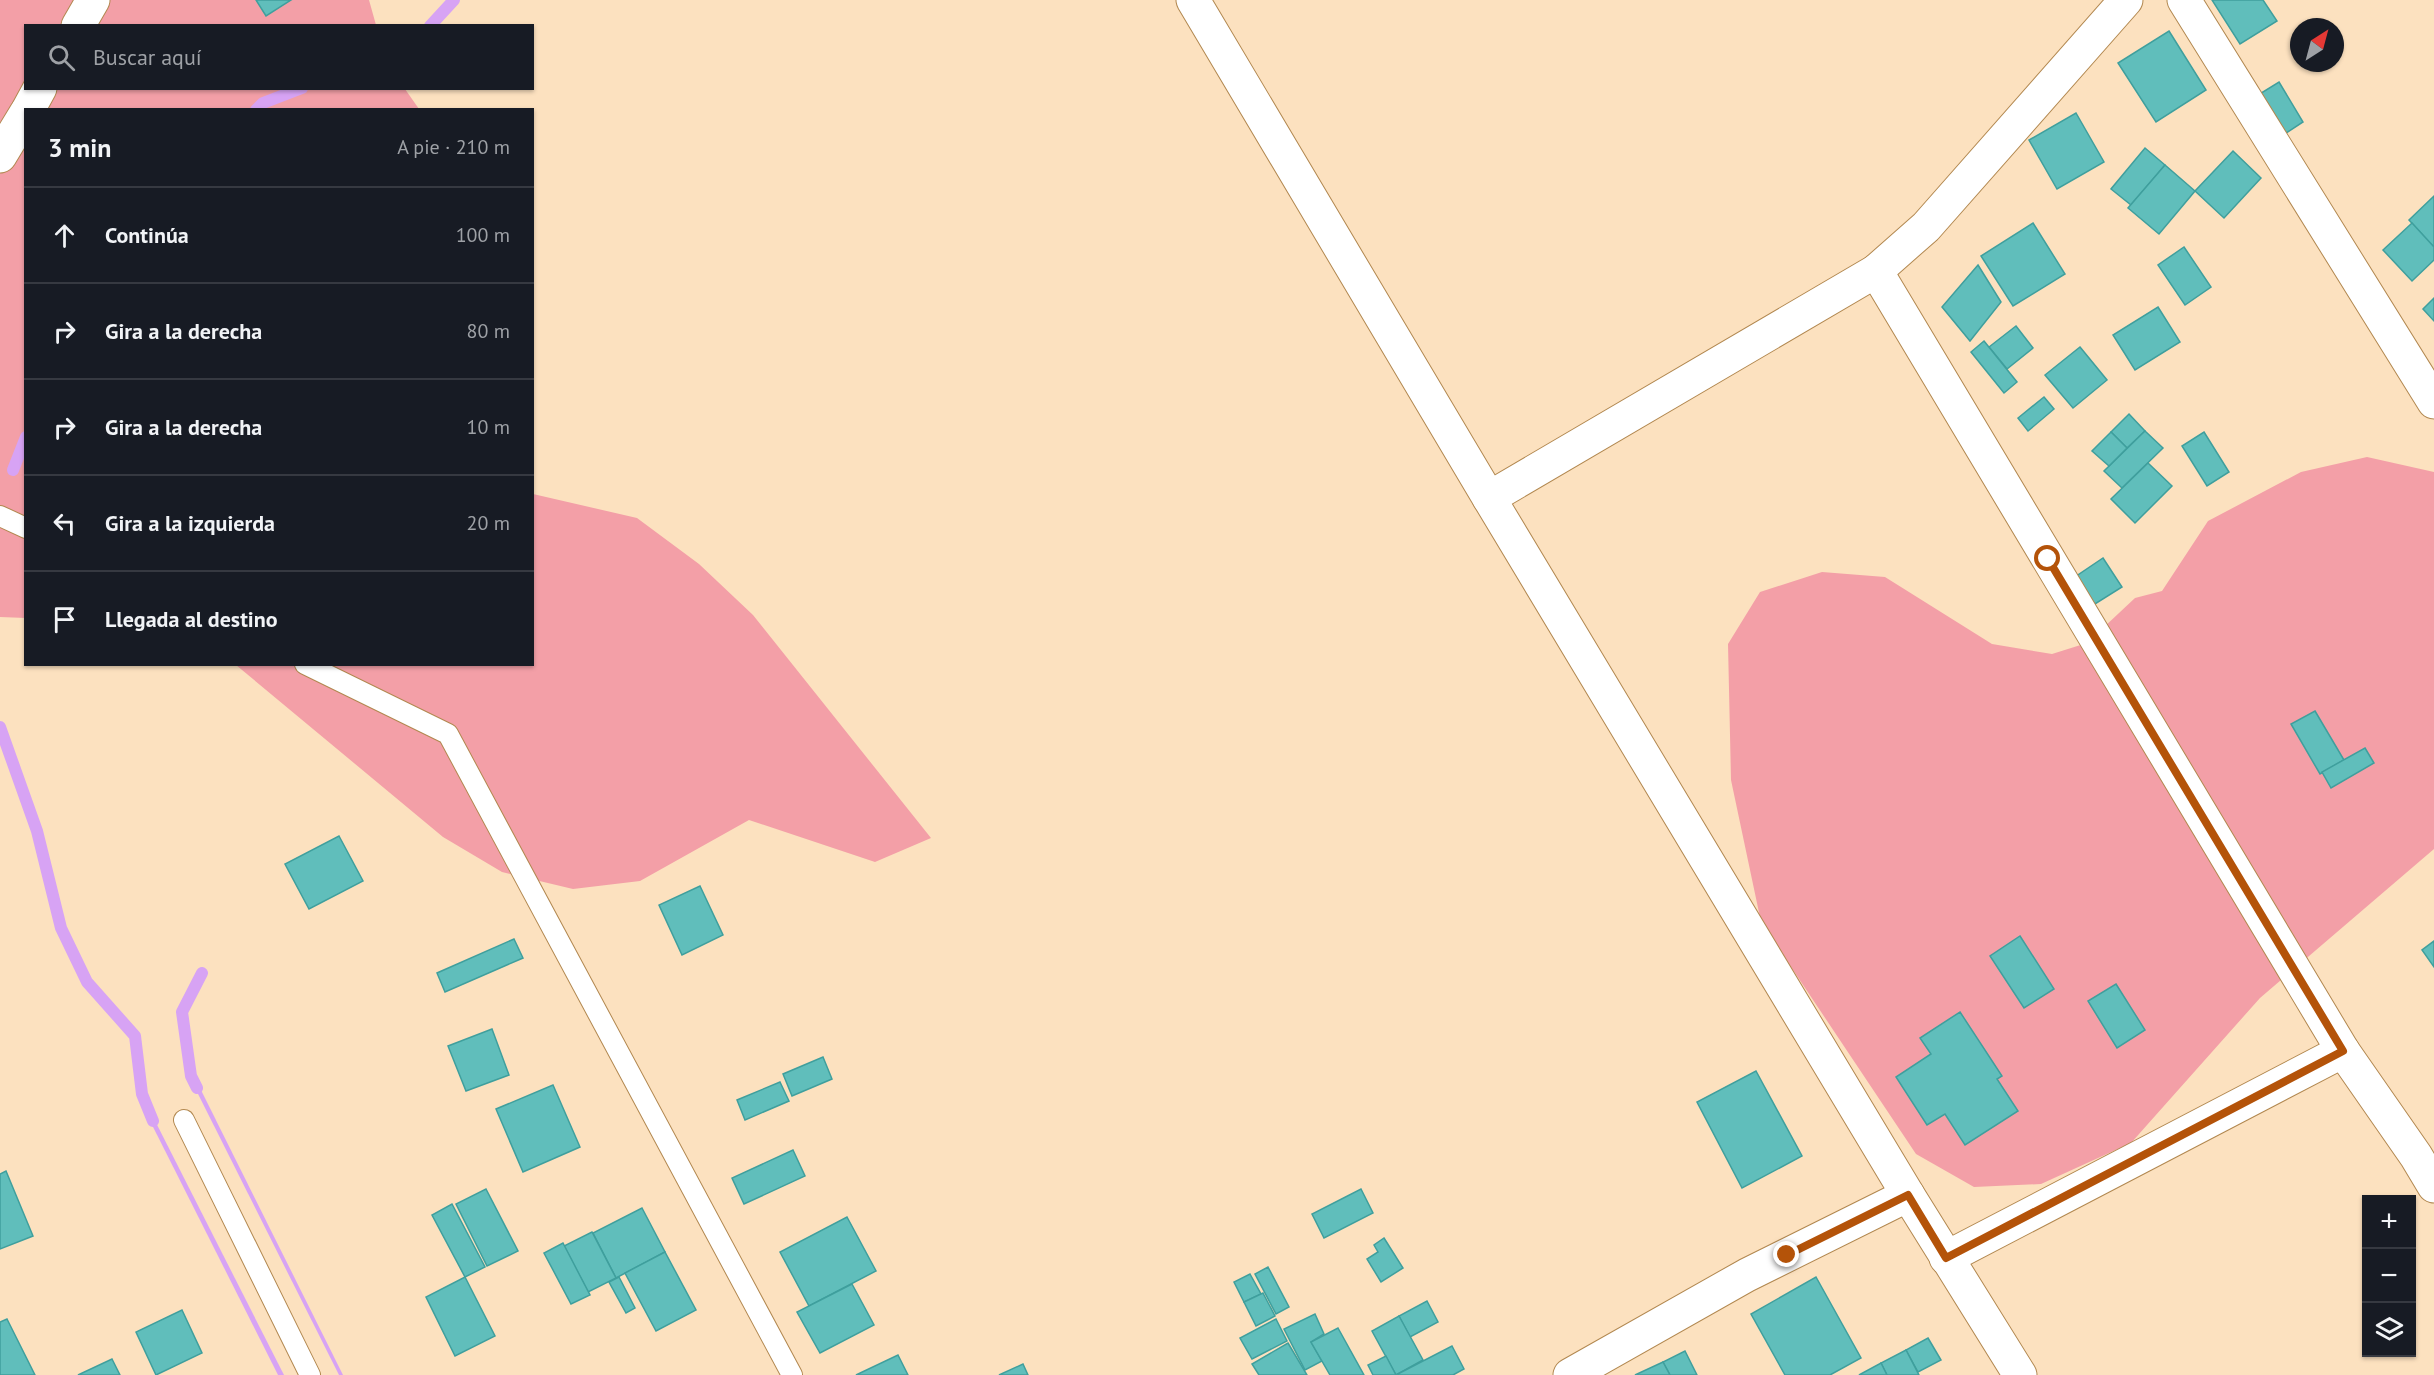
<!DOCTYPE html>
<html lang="es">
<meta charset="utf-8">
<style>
:root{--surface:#171b24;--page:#242831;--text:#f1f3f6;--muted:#9ea1a6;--line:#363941}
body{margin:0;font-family:"PT Sans",sans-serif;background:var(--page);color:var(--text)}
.controls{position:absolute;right:18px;bottom:18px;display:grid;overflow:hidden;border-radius:0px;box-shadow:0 2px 4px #0004}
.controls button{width:54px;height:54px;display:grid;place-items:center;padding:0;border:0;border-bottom:2px solid var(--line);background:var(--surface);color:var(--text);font:30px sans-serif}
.compass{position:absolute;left:2290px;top:18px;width:54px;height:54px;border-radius:50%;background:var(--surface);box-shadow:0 2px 4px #0004;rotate:36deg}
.stop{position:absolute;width:18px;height:18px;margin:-14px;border:4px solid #b45309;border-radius:50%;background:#fff}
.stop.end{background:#b45309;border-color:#fff;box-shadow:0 2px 6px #0008}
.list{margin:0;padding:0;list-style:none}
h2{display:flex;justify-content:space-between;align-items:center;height:78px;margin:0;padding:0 24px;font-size:26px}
h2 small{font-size:20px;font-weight:400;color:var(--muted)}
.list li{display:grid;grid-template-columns:39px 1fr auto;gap:18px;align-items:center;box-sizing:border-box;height:96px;padding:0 24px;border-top:2px solid var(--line)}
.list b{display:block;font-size:22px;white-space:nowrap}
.list em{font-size:20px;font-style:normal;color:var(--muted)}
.icon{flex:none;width:33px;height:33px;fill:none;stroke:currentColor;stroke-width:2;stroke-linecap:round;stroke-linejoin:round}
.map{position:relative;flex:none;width:2434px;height:1375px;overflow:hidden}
.search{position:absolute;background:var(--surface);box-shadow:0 2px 4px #0004;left:24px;top:24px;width:510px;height:66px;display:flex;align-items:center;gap:15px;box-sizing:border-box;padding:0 21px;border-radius:0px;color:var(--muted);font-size:22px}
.panel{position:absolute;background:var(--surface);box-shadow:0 2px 4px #0004;left:24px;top:108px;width:510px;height:558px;border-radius:0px}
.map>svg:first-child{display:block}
.green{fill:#f39fa7}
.water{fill:#d7a3f4}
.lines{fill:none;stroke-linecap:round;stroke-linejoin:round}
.stream{stroke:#d7a3f4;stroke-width:12}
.building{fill:#60bebb;stroke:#3f9f9d;stroke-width:1.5}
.lane-casing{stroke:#b28850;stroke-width:22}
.street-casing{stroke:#b28850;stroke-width:35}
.lane{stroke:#fff;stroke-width:20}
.street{stroke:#fff;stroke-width:33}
.route{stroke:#b45309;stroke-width:8}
</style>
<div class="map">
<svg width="2434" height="1375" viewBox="0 0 2434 1375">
<rect width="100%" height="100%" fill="#fce1bf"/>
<g class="green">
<path d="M0,0h369l7,25 -350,1v62l379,1 14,20 -393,1v508l-26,-1z"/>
<path d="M2367,457l67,15v377l-174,149 -129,145 -90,41 -67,3 -58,-33 -155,-232 -30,-142 -3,-136 32,-52 62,-20 63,5 107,67 60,10 35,-11 48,-45 27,-7 46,-70 93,-49z"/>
<path d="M533,494l104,24 62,46 54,51 178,223 -56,24 -126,-42 -109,61 -67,8 -71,-17 -59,-35 -207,-172 296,-1z"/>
</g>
<g class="water">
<path d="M192,1072l151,303h-4l-151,-301z"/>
<path d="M148,1107l136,268h-6l-134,-266z"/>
</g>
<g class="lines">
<g class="stream">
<path d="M430,26l24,-26"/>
<path d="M256,110l7,-7 39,-15"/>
<path d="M13,470l13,-33"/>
<path d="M0,727l37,104 24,97 26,54 48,54 7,58 11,27"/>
<path d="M197,1088l-6,-12 -9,-64 20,-39"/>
</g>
</g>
<g class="building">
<path d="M256,0h35l-25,16z"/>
<path d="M2212,0h51l14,21 -37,23z"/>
<path d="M2169,31l37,59 -50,32 -38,-59z"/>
<path d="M2279,82l24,40 -20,13 -25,-40z"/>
<path d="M2076,113l28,49 -47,27 -28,-49z"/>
<path d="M2145,148l20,17 -34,40 -20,-16z"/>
<path d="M2233,151l28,27 -37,40 -29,-27z"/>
<path d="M2165,165l30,26 -36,43 -31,-26z"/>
<path d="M2434,196v51l-25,-27z"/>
<path d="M2033,223l32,51 -52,32 -32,-50z"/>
<path d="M2412,223l22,24v13l-22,21 -29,-31z"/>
<path d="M2184,247l27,40 -26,18 -27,-40z"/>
<path d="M1978,265l23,37 -31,39 -28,-34z"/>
<path d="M2434,298v23l-11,-12z"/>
<path d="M2158,307l22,35 -45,28 -22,-35z"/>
<path d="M2016,326l17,22 -26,21 -18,-22z"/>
<path d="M1984,341l33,41 -13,11 -33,-41z"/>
<path d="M2080,347l27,33 -34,28 -28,-33z"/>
<path d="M2044,397l10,12 -26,22 -10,-13z"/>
<path d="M2129,414l16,17 -18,17 -16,-16z"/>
<path d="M2145,431l18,17 -41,40 -18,-17z"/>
<path d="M2111,432l16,16 -18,18 -17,-15z"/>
<path d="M2204,432l25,40 -22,14 -25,-40z"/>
<path d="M2148,463l24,23 -37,37 -24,-24z"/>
<path d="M2103,558l19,29 -35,22 -18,-28z"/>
<path d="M2315,711l29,49 -24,14 -29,-50z"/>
<path d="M2365,748l9,15 -43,25 -9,-16z"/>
<path d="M339,836l24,45 -54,28 -24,-45z"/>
<path d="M700,886l23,49 -41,20 -23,-50z"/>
<path d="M2020,936l34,53 -30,19 -34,-52z"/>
<path d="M514,939l9,19 -78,34 -8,-19z"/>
<path d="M2434,941v26l-12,-17z"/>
<path d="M2116,984l29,46 -28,18 -29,-47z"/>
<path d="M1960,1012l42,64 -5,3 21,32 -53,34 -20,-31 -18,11 -31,-48 35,-23 -11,-16z"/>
<path d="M492,1029l17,46 -43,16 -18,-45z"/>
<path d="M823,1057l9,22 -40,17 -9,-22z"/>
<path d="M1756,1071l46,85 -60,32 -45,-86z"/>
<path d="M780,1082l9,19 -44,19 -8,-20z"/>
<path d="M553,1085l27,62 -57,25 -27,-63z"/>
<path d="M793,1150l12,26 -61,28 -12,-26z"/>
<path d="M6,1171l27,65 -33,13v-75z"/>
<path d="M486,1189l32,62 -31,15 -31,-62z"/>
<path d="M1361,1189l12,24 -49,25 -12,-24z"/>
<path d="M452,1204l33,63 -20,10 -33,-62z"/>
<path d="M642,1208l23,44 -49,26 -23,-45z"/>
<path d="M847,1217l29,54 -67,35 -29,-54z"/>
<path d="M592,1232l24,46 -28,14 -24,-46z"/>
<path d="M1384,1238l19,30 -22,14 -14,-23 11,-7 -4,-7z"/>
<path d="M563,1243l27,52 -19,9 -27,-51z"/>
<path d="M665,1252l31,58 -40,21 -31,-58z"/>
<path d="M1268,1267l21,40 -13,7 -21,-40z"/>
<path d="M1250,1274l11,20 -17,8 -10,-20z"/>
<path d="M465,1277l30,59 -40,20 -29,-59z"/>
<path d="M619,1277l16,31 -9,5 -17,-31z"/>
<path d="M1816,1277l45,81 -31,17h-45l-34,-61z"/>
<path d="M852,1284l22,41 -54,28 -23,-41z"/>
<path d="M1263,1293l12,23 -19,10 -12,-24z"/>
<path d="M1427,1301l11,21 -28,15 -11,-21z"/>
<path d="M182,1310l20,43 -46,22 -20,-43z"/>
<path d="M1315,1314l9,20 -13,8 11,19 -17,9 -21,-41z"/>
<path d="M1399,1316l24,44 -27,15 -24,-44z"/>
<path d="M7,1319l28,56h-35v-53z"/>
<path d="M1276,1319l11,22 -35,18 -12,-21z"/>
<path d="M1338,1328l26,47h-34l-19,-33z"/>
<path d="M1928,1338l13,22 -23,12 -12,-22z"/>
<path d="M1288,1343l19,32h-48l-7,-11z"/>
<path d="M1452,1346l12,23 -11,6h-57z"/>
<path d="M1906,1350l13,25h-32l-6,-12z"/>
<path d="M1685,1351l12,24h-27l-7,-13z"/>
<path d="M898,1355l10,20h-52z"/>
<path d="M1386,1356l10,19h-23l-5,-10z"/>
<path d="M112,1359l8,16h-42z"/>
<path d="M1663,1362l7,13h-35z"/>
<path d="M1881,1363l6,12h-28z"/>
<path d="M1023,1364l5,11h-29z"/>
</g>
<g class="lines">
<defs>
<g id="lane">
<path d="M0,516l26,12"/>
<path d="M305,664l143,70 344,641"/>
<path d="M184,1120l126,255"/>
</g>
<g id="street">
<path d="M1193,0l296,498 419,697 112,180"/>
<path d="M2184,0l250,402"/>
<path d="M78,26l15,-26"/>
<path d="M28,110l12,-22"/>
<path d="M0,156l26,-43"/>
<path d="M1876,271l467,780 73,105 18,30"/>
<path d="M1489,498l387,-227 50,-44 200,-227"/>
<path d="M1946,1258l397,-207"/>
<path d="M1570,1375l177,-100 161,-80"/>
</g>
</defs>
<use href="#lane" class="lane-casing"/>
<use href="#street" class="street-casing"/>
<use href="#lane" class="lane"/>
<use href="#street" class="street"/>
</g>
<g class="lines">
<path class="route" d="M1787,1255l121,-60 38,63 397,-207 -295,-492"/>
</g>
</svg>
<div class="controls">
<button>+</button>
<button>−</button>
<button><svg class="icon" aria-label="layers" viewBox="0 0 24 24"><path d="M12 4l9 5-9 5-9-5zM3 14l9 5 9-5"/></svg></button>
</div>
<svg class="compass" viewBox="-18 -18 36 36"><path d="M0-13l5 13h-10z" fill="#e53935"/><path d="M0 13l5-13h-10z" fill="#9ea1a6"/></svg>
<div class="stop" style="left:2048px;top:559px"></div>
<div class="stop end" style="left:1787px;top:1255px"></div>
<div class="search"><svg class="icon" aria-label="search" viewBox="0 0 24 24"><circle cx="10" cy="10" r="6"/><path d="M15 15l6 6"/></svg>Buscar aquí</div>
<section class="panel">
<h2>3 min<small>A pie · 210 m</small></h2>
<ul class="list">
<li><svg class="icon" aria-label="ahead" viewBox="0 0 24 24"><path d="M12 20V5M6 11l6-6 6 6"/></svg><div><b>Continúa</b></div><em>100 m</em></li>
<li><svg class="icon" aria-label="right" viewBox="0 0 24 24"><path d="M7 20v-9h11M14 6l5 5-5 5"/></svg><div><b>Gira a la derecha</b></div><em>80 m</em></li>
<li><svg class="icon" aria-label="right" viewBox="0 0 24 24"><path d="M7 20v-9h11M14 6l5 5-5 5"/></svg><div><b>Gira a la derecha</b></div><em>10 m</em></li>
<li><svg class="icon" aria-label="left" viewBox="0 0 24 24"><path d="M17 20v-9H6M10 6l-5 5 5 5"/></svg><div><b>Gira a la izquierda</b></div><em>20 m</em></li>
<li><svg class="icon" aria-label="arrive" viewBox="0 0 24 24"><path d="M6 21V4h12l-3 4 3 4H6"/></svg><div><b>Llegada al destino</b></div></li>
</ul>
</section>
</div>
